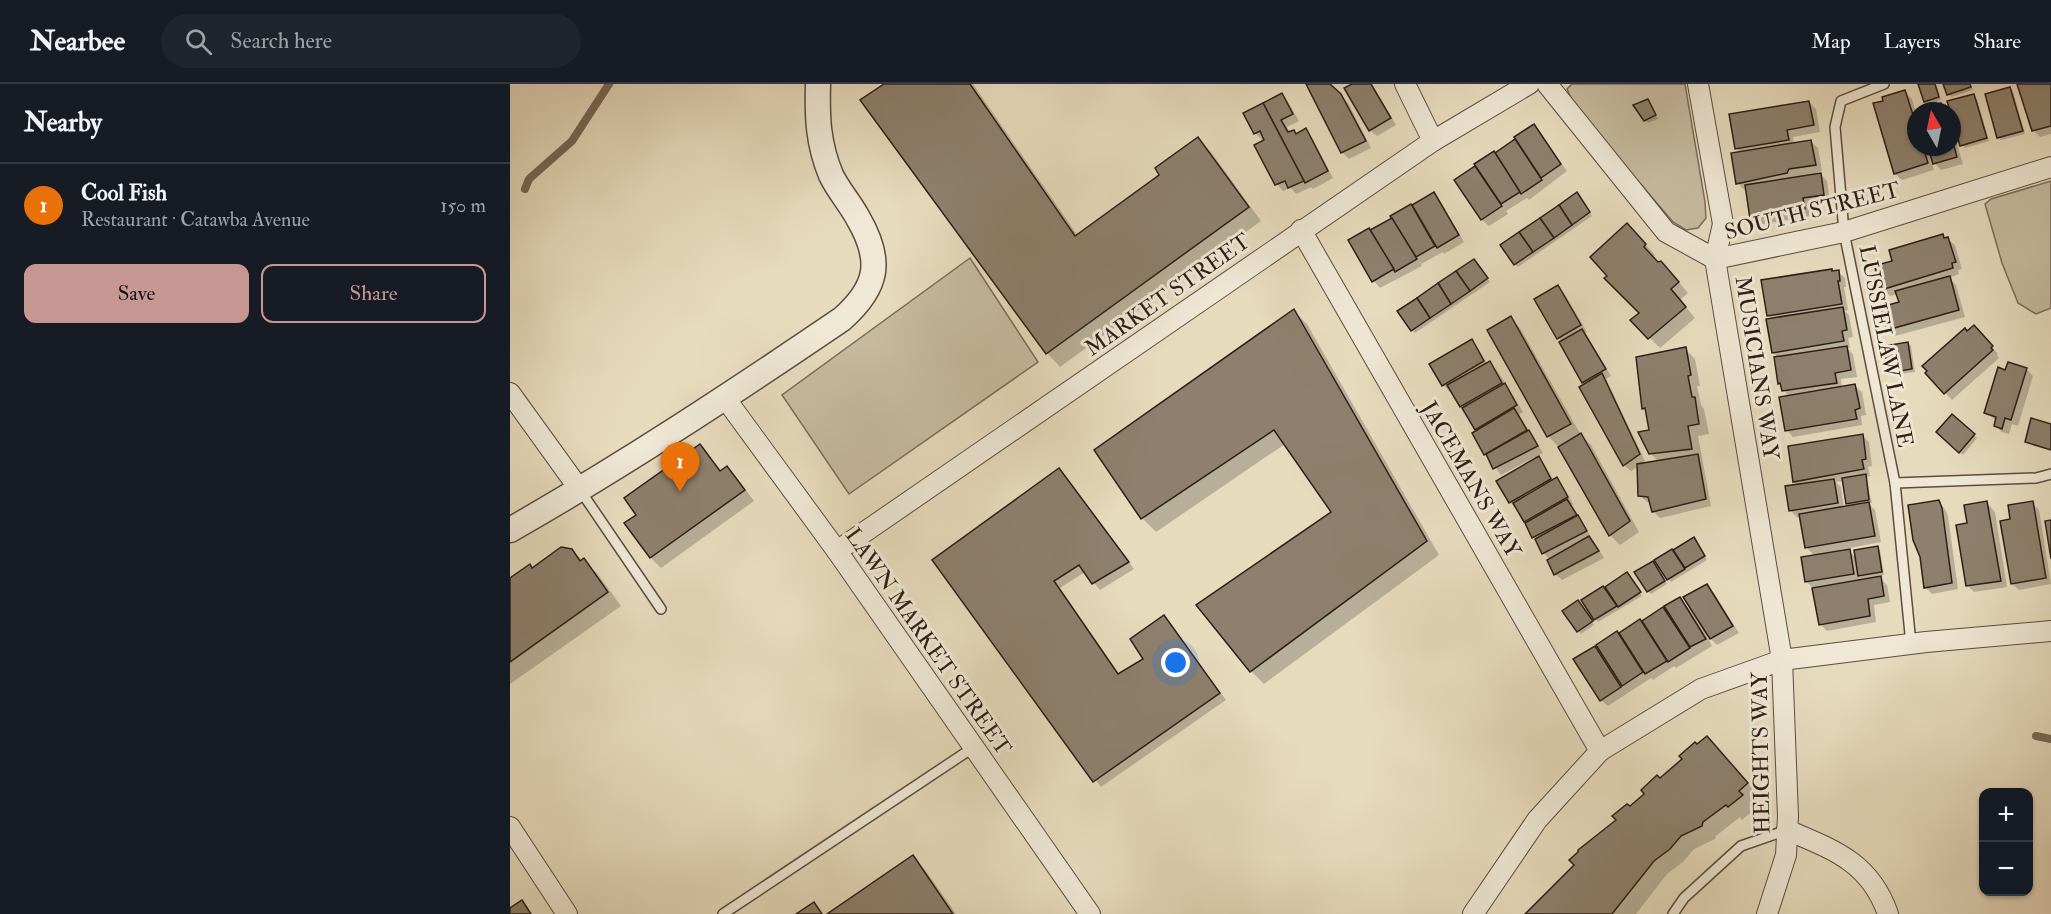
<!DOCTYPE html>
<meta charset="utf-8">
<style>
:root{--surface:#171b24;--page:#20242c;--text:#f1f3f6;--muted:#9ea1a6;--line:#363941;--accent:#c59692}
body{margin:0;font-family:"IM FELL Double Pica",serif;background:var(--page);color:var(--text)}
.controls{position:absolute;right:18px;bottom:18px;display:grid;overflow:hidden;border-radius:12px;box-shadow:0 2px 4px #0004}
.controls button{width:54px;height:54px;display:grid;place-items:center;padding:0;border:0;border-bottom:2px solid var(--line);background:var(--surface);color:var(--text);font:30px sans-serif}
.compass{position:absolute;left:1397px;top:18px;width:54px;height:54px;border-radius:50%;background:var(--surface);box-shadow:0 2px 4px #0004;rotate:351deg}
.you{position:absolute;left:666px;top:579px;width:21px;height:21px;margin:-15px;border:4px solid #fff;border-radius:50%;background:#1a73e8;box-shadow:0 0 0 9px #1a73e833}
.badge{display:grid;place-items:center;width:39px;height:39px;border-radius:50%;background:var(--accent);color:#fff;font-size:20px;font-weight:700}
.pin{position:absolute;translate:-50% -50px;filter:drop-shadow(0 2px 3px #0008)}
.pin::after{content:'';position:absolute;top:32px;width:21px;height:18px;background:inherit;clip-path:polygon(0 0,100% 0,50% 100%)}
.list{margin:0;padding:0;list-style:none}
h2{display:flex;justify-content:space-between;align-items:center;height:78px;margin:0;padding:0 24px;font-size:26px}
h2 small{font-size:20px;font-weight:400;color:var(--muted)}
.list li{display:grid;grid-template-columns:39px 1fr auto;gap:18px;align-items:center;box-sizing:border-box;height:84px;padding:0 24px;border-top:2px solid var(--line)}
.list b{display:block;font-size:22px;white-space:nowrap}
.list p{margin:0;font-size:20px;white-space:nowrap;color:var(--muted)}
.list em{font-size:20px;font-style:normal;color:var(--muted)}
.actions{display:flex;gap:12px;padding:18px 24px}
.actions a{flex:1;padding:14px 0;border:2px solid var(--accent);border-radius:12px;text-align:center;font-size:21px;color:var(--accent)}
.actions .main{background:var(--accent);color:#111}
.icon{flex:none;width:33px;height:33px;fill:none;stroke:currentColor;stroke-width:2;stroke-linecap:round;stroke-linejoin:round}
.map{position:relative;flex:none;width:1541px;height:830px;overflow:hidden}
header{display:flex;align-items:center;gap:36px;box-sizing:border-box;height:84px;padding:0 30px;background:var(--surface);border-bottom:2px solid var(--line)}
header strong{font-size:28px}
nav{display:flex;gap:33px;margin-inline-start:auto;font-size:21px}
.search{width:420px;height:54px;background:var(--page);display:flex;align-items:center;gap:15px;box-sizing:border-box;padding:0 21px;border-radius:33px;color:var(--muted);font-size:22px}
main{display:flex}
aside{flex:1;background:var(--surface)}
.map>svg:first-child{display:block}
.green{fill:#c7bba1;stroke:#7a6c5b;stroke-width:1.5}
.shadow{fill:#0003;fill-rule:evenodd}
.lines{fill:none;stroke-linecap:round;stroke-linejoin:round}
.stream{stroke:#776858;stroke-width:8}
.building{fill:#8e806d;stroke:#2d1d15;stroke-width:1.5}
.service-casing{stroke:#5c4c3f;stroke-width:12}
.minor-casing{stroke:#5c4c3f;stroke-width:22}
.tertiary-casing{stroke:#5c4c3f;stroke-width:27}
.service{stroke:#efe8d5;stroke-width:9}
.minor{stroke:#efe8d5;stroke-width:20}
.tertiary{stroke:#efe8d5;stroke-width:24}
.labels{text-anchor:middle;stroke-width:6;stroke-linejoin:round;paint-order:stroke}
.street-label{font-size:22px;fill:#2d1d15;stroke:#efe8d5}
</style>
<header>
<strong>Nearbee</strong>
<div class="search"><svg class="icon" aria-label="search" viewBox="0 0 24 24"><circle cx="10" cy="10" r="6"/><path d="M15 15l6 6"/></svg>Search here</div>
<nav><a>Map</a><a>Layers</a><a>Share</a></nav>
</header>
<main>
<aside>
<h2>Nearby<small></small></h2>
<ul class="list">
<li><span class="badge" style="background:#e8710a">1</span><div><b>Cool Fish</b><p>Restaurant · Catawba Avenue</p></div><em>150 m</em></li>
</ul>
<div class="actions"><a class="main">Save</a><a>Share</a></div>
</aside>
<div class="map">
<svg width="1541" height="830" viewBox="0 0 1541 830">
<rect width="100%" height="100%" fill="#e7dbbe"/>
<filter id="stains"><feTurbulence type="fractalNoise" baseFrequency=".00333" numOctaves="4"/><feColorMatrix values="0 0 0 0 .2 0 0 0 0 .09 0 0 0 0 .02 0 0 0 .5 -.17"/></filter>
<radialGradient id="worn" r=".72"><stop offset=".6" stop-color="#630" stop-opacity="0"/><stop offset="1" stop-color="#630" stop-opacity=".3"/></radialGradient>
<g class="green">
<path d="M1062,0h113l20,118 1,16 -8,10 -12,2 -13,-8 -98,-115 -8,-18z"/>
<path d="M1541,97v127l-15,6 -18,-11 -16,-40 -17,-59 6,-5z"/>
<path d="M460,174l68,104 -189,132 -67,-99z"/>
</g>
<g class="shadow">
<path d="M376,0h87l105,152 83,-61 37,-36 13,13 50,69 -201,146 -13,-14 -185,-253z"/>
<path d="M797,0h25l4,8 12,11 23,45 -22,11 -6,-6z"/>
<path d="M845,0h17l24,41 -19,11 -7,-6z"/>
<path d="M1409,0h17l5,16 -13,5 -3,-3z"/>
<path d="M1435,0h26l2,6 -22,7z"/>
<path d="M1508,0h33v50l-11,3 -7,-7z"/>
<path d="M1500,4l3,3 12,43 -24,6 -3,-3z"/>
<path d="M1395,8l7,7 4,14v34h36v-19l11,36 -22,6 -10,-11 3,11 -32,10 -7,-6 -20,-70 10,-2z"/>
<path d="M772,11l6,7 11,19 -12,6 3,6 7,2 8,-5 7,7 21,41 -20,11 -2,-2 -15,7 -5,-6 -8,3 -6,-7 -21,-39 8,-3 -9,-9z"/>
<path d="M1464,12l3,3 12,42 -24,7 -3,-3 -10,-34z"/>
<path d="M1138,17l10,18 -10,4 -3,-3z"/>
<path d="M1299,18l7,7 4,23 -27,5 1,7 17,-2 7,6 4,23 -4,1 9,9 3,21 -22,3 3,11 -53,9 -6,-7 -5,-29 -3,1 -6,-7 3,-30 -5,-5z"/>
<path d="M1024,42l33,45 -38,29 -2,-2 -21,13 2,3 -19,12 -7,-6 -26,-40 37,-27 2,2z"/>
<path d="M924,110l6,7 24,41 -20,12 -1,-2 -22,12 1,2 -42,22 -6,-7 -24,-40 44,-23 -2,-2z"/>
<path d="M1070,113l12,19 -74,51 -3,-3z"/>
<path d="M1127,151l18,20 -2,3 18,15 17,20 -8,7 15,18 -35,30 -28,-28 9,-7z"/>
<path d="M1432,151l13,10 7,24 -4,1 1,4 -10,4 7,7 9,32 -70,19 -6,-7 11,-26 -2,-9 -8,2 -7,-6 -7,-21 18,-7z"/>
<path d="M967,180l13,18 -75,51 -3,-3z"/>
<path d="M1328,188l7,6 1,9h-2l4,23 -3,1 4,4 4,22 -5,1 2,10h-3l6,6 4,23 -16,2 1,9 13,-2 7,6 4,23 -5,1 1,9 -69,12 -6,-7 2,-33 -10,-14v-25l-6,-5 -1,-34 -4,-3 -5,-34z"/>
<path d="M1048,203l6,6 23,39 -3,1 27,43 -5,3 39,82 -5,4 19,-3 -9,-9v-22l-3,-20 -4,-3 42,-59 10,10 5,27h-3l4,19 3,4 5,25 -11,2 13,70 -51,12 -7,-7 -2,-9h-4l-7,-7 -1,-29 -8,5 -7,-6 -38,-81 -27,-46z"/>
<path d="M784,227l13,13 132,231 -175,129 -13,-13 82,-158 -48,-69 -129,88 -14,-14 -46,-68z"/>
<path d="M1000,234l10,10 61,107 10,10 48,87 -19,13 -10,-10 -51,-88 -11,-11z"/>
<path d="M1458,249l12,1 18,20 -1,1 2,3 -47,42 -25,-27z"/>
<path d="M961,257l7,7 9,16 2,-1 7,6 15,23 12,20 -4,3 24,38 -6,3 8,9 9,16 3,-2 6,7 10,18 -2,1 33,53 -42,22 -7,-6 -5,-14 -6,-7 -17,-30 -17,-21 26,-42 -1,-3 -34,18 -16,-21 -8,-23 -12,-20 -13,-21 -2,2 -7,-7z"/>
<path d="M1398,259l3,3 4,26 -22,3 -3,-3z"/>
<path d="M1516,285l7,7 -15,50 -6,-2 -3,10 -7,-2 -7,-7 2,-4 -11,-8 20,-42z"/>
<path d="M1442,332l25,22 -14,17 -25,-23z"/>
<path d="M1352,351l7,7 3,24 -4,1 2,9 -4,1 6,26h-4l7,7 6,32 -42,8v2l10,-1 8,8 20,-12 3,3 4,25 -6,1 9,9 3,17 -16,3 2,17 -49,9 -7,-7 -7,-36 -7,-7 9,-25 -9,-9 -5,-30h-4l-7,-7 8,-24 -4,-4zM1334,397l3,22 3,4 -6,1 -3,-21 -5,-5z"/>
<path d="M190,361l22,27 5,-4 10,10 17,23 -93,67 -10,-10z"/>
<path d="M549,386l75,99 -34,21 -15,-18 -25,16 60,87 25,-16 19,-42 62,83 -125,87 -167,-227z"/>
<path d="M1428,418l7,7 3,7 10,73 -26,5 -7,-7 -3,-31z"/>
<path d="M1477,419l8,9 12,75 -33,5 -6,-6v-61z"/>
<path d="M1522,419l7,7 12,74 -32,6 -7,-6v-63z"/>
<path d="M1184,455l13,21 -36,22 -15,-21z"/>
<path d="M61,466l26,23 24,33 -111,78v-104z"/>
<path d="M1145,482l12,18 -16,10 -3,-3z"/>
<path d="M1116,490l16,22 -44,26 -15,-21z"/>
<path d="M1197,502l7,7 25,40 -22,12 -12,-12 7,13 -36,22 -2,-2 -21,14 -2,-2 -43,28 -7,-6 -26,-40 42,-27 2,1 21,-13 1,1 39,-23 11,11z"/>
<path d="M1070,521l14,20 -13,9 -17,-22z"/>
<path d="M1210,667l40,46 -9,8 4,4 -13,11 -2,-3 -24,19 -1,3 -21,10 -11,13 -16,12 -31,40h-109l91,-94 42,-40z"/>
<path d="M403,773l13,14 30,43h-126z"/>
</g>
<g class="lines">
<g class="stream">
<path d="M15,105l4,-10 43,-38 37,-57"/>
<path d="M1526,652l15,3"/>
</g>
</g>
<g class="building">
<path d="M374,0h86l105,152 84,-61 -4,-7 43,-31 51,70 -203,147 -186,-254z"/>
<path d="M796,0h24l11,10 25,47 -25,12z"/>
<path d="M842,0h19l20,34 -22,13 -25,-43z"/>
<path d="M1408,0h17l4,13 -15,5z"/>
<path d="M1433,0h27l1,3 -24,8z"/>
<path d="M1507,0h34v42l-19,5z"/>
<path d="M1500,3l13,44 -26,7 -12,-44z"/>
<path d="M1395,6l11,34v23h7l5,16 -34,11 -21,-71 10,-2 -1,-4z"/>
<path d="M772,9l11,21 -12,6 7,12 6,-2 2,4 10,-6 22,43 -23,12 -42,-80z"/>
<path d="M1464,10l13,44 -27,8 -8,-28v-7h-2l-3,-10z"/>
<path d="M1138,15l8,16 -12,6 -11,-16z"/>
<path d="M1299,17l5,24 -27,5 2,10 -54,9 -6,-35z"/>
<path d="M753,19l41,78 -16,7 -3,-7 -10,4 -21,-40 10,-5 -4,-9 -6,3 -11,-21z"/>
<path d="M1431,19l2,8h-26z"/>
<path d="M1024,40l27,40 -20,14 -27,-41z"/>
<path d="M1005,55l27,41 -21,14 -26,-41z"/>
<path d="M1442,55l5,18 -24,7 -5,-17h24z"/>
<path d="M1301,56l5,25 -27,4 -2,4 -51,11 -5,-31z"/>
<path d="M984,67l26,41 -19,12 -27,-40z"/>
<path d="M965,82l27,40 -21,14 -27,-40z"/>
<path d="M1311,89l3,22 -21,3 2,11 -55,10 -5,-34z"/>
<path d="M924,108l25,43 -22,13 -25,-43z"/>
<path d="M1067,108l13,20 -18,13 -13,-20z"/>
<path d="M901,120l24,42 -19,11 -26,-41z"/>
<path d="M1049,121l13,20 -18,13 -14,-20z"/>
<path d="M882,134l25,41 -22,13 -25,-42z"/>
<path d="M1030,134l14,20 -21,14 -14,-20z"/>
<path d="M1117,139l19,21 -2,3 14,15 3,-1 18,21 -8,7 15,18 -38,32 -18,-19 9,-7 -35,-35 3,-2 -17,-19z"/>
<path d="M859,144l25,41 -22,13 -24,-42z"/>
<path d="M1009,148l14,20 -19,13 -14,-20z"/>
<path d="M1433,150l1,4 4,-1 8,25 -4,1 1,5 -72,22 -6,-22 2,-1v-2l15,-4 -3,-11z"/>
<path d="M964,175l14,19 -18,13 -14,-20z"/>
<path d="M1322,185v2l7,-1 1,11h-2l4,23 -75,12 -6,-36z"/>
<path d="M946,187l14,20 -19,13 -13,-21z"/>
<path d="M1440,192l9,34 -72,20 -6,-23 18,-5 -4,-11z"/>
<path d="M928,199l13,21 -21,14 -13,-20z"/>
<path d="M1048,201l23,40 -24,14 -23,-40z"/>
<path d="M907,214l13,20 -19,13 -14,-20z"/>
<path d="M1333,223l4,23 -5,1 2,10 -72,12 -6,-34z"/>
<path d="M784,225l133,232 -177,131 -54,-67 135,-93 -57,-82 -133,89 -47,-69z"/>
<path d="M1001,232l60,108 -24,13 -60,-107z"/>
<path d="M1464,241l19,21 -2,2 2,2 -49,44 -19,-21 2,-2 -5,-5 43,-38 2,3z"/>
<path d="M1072,245l24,40 -24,14 -23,-41z"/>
<path d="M962,255l12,22 -42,25 -13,-22z"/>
<path d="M1398,258l4,27 -24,4 -4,-27z"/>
<path d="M1337,262l4,24 -16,3 2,10 -55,8 -2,-8 -2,1 -4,-27z"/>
<path d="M1176,263l5,28 -3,1 4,21h3l4,27 -11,2 4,23 -43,5 -11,-22 11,-2 -4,-22 -3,1 -6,-52z"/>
<path d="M980,277l12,22 -42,24 -13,-22z"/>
<path d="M1498,278l19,6 -16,52 -6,-2 -3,11 -8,-3 2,-9 -12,-4 14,-46 7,3z"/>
<path d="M1092,289l38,81 -17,12 -44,-79z"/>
<path d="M995,299l12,22 -42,25 -13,-22z"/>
<path d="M1345,300l5,24 -5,2 2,9 -72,12 -6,-34z"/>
<path d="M1004,324l13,22 -43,25 -12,-22z"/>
<path d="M1442,330l23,20 -16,19 -23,-21z"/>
<path d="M1521,334l20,6v26l-26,-8z"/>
<path d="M1019,346l9,16 -45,23 -7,-15z"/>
<path d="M1071,349l49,88 -21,15 -51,-89z"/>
<path d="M1353,350l3,25 -4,1 2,9 -71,13 -5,-36z"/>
<path d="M190,360l20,27 7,-5 18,24 -95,68 -26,-35 12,-8 -12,-17z"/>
<path d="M1188,370l8,45 -54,13 -4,-15 -10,-1 -1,-32z"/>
<path d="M1029,372l12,23 -42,24 -13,-22z"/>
<path d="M549,384l70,94 -37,22 -13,-19 -25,16 64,93 25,-15 -13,-20 34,-24 56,78 -127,89 -161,-222z"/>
<path d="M1356,390l3,26 -23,4 -4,-26z"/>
<path d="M1047,393l11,20 -44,25 -11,-19z"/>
<path d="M1324,395l4,24 -49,8 -4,-25z"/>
<path d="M1057,415l10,16 -45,23 -7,-15z"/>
<path d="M1429,416l3,8 10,75 -28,5 -4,-31 -7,-17 -5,-35z"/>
<path d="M1477,417l14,80 -35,5 -10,-61 11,-2 -3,-18z"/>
<path d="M1523,417l13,77 -35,6 -11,-63 10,-2 -2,-14z"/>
<path d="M1359,418l6,34 -70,12 -6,-34z"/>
<path d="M1068,431l9,16 -45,23 -7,-15z"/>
<path d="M1541,436v39l-6,-38z"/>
<path d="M1079,452l10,15 -45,24 -7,-15z"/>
<path d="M1184,453l11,19 -20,12 -12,-18z"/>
<path d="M1368,462l4,26 -24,4 -4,-26z"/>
<path d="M51,463l11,2 8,12 4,-3 24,34 -98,70v-84l20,-14 2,4z"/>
<path d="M1162,465l13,20 -18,11 -13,-20z"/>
<path d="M1340,465l4,25 -49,8 -4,-25z"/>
<path d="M1143,477l12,20 -18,11 -13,-20z"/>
<path d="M1117,488l14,20 -23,15 -13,-20z"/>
<path d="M1371,492l3,20 -16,3 2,17 -51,9 -7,-37z"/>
<path d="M1197,500l26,42 -23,13 -27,-42z"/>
<path d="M1093,502l14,20 -23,14 -13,-20z"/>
<path d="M1170,513l26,42 -16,8 -26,-41z"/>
<path d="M1068,516l15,21 -16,11 -15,-21z"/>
<path d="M1153,523l27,41 -22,14 -26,-41z"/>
<path d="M1130,535l27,42 -22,13 -26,-41z"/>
<path d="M1107,547l26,41 -21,14 -26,-41z"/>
<path d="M1085,562l26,41 -21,14 -27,-42z"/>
<path d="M1197,652l41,47 -9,8 4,4 -15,12 -2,-2 -23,17 -1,4 -21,10 -11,13 -16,12 -42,53h-87l49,-49 -5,-5 9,-8v-2l38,-30 -4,-4 15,-12 3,2 14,-12 -3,-4 16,-15 3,3 22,-19 -3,-3 16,-14 2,2z"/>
<path d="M403,771l40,59h-126z"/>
<path d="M12,816l9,14h-21v-6z"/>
<path d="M304,818l8,12h-26z"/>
</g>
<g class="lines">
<defs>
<g id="service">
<path d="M1374,0l-43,17 -6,26 9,105 51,251 16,161"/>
<path d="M1385,399l141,-5 15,-4"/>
<path d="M70,406l81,119"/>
<path d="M213,830l251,-167"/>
<path d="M1163,830l11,-16 57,-52 46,-16"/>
</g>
<g id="minor">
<path d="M895,0l28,57"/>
<path d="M1037,0l119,148 49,27 129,-27 207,-65"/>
<path d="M1188,0l25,140 -8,35 67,401 6,156 -2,39 -19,59"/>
<path d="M791,146l299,521"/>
<path d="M0,309l70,97"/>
<path d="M215,314l112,153 253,363"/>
<path d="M327,467l596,-410 96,-57"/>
<path d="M0,743l57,87"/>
<path d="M1277,746c47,20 83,32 101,84"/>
<path d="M963,830l64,-94 63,-69 101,-62 81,-29 144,-18 125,-11"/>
</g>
<path id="tertiary" d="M0,446c114,-65 223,-137 332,-211 36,-32 41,-58 16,-101 -8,-15 -20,-28 -27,-43 -13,-31 -14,-58 -13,-91"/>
</defs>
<use href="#service" class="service-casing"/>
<use href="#minor" class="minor-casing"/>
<use href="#tertiary" class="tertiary-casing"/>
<use href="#service" class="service"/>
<use href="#minor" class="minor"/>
<use href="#tertiary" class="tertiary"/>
</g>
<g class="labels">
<g class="street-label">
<text transform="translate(1302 126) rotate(-14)" y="8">SOUTH STREET</text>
<text transform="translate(657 210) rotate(-35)" y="8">MARKET STREET</text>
<text transform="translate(1377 262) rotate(79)" y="8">LUSSIELAW LANE</text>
<text transform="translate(1248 284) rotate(81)" y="8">MUSICIANS WAY</text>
<text transform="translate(962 395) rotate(60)" y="8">JACEMANS WAY</text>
<text transform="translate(419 557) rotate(55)" y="8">LAWN MARKET STREET</text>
<text transform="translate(1250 669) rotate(-91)" y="8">HEIGHTS WAY</text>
</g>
</g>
<rect width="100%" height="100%" filter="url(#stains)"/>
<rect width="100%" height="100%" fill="url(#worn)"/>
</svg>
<div class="controls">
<button>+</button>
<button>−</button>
</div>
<svg class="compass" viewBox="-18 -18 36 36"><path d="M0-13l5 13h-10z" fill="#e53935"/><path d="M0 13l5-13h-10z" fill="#9ea1a6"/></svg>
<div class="you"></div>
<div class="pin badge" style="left:170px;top:408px;background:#e8710a">1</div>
</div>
</main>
